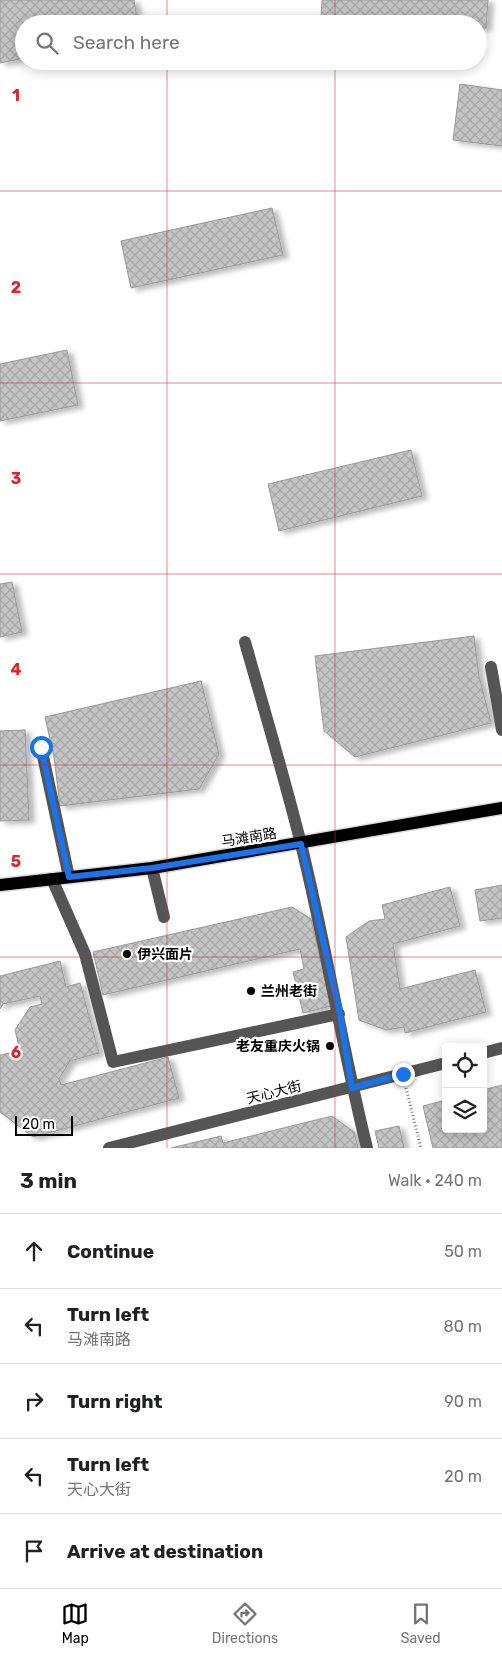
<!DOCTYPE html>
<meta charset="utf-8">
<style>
:root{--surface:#fff;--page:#f2f2f2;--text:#202124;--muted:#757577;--line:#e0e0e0;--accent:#000}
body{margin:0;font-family:Rubik,"Noto Sans SC",sans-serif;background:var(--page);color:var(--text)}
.controls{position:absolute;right:15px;bottom:15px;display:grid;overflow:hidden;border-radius:5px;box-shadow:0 2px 12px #0003}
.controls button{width:45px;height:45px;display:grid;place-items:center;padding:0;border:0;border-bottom:1px solid var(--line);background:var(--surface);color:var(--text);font:25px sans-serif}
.scale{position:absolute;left:15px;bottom:12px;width:58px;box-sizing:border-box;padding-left:5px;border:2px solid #000;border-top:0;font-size:14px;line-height:18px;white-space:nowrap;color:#000;-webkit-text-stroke:4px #fff;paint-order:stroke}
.stop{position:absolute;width:15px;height:15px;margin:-11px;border:4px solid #1a73e8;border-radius:50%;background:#fff}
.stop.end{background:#1a73e8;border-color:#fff;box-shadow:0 1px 5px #0008}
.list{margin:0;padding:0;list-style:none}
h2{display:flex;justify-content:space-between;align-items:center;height:65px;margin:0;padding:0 20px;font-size:21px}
h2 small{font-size:16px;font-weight:400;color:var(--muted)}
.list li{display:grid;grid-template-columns:32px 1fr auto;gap:15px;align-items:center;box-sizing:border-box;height:75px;padding:0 20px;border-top:1px solid var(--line)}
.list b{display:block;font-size:19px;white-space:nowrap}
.list p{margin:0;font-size:16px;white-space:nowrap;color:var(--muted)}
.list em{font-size:16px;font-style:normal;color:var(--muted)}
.icon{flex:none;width:28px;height:28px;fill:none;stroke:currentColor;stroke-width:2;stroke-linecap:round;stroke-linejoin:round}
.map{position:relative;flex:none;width:502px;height:1148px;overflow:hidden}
.search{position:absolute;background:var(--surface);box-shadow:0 2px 12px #0003;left:15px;right:15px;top:15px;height:55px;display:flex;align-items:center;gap:12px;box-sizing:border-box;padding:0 18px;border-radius:28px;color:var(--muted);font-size:19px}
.sheet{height:440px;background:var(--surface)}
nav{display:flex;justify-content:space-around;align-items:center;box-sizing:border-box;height:70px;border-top:1px solid var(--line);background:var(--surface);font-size:14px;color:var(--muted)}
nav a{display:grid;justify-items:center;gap:2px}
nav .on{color:var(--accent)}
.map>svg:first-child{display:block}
.building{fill:url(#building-cross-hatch);stroke:#999;filter:url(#shadow)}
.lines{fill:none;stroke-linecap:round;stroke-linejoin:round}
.major-casing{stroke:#dbdbdb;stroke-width:15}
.path{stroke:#777;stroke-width:3;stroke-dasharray:1 2.5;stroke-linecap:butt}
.minor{stroke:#555;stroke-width:12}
.major{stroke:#000;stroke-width:12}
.route{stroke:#1a73e8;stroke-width:6}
.grid{fill:none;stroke:#d62828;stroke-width:1;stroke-opacity:0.55}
.poi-dot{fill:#000;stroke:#fff;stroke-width:2}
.labels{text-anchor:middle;stroke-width:4.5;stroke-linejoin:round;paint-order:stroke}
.street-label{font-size:14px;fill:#000;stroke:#fff}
.poi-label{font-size:14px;font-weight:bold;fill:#000;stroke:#fff;text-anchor:start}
.grid-label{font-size:16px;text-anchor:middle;font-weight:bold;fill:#d62828;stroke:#fff;stroke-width:4.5;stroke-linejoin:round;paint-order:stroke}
</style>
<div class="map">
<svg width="502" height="1148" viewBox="0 0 502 1148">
<defs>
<pattern id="building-cross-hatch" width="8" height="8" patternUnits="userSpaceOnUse" patternTransform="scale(1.25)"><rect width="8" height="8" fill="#c4c4c4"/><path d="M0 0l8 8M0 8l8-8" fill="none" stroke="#a7a7a7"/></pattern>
<filter id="shadow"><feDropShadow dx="5.5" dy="3" stdDeviation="2.5" flood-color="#0004"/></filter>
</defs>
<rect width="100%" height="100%" fill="#fff"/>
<g class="building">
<path d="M0,0h134l4,24h-114v34l-24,5z"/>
<path d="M322,0h166l-2,28h-8v-4h-65l-92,-6z"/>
<path d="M460,84l42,6v56l-49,-6z"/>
<path d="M272,208l11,47 -152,33 -10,-47z"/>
<path d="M67,350l11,55 -78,16v-57z"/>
<path d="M411,450l11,46 -143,35 -11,-47z"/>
<path d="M12,582l10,50 -22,5v-53z"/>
<path d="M474,636l5,40 12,47 -136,34 -31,-26 -9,-75z"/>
<path d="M201,681l18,73 -20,35 -139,17 -6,-49 -9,-40z"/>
<path d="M25,730l4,90 -29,1v-90z"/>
<path d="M502,885v33l-22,3 -5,-31z"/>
<path d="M450,887l10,39 -67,18 7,45 75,-19 11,42 -81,21 -1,-6 -18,3 -27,-10 -13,-83 23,-16 16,-2 -3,-14z"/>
<path d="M292,907l19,12 20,87 -28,7 -10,-41 11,-3 -4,-20 -197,46 -10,-43z"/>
<path d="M60,961l6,26 14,-4 19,70 -29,8 -11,18 2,6 107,-28 11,41 -146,39 -33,-25v-57l20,-4 -5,-21 15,-23 12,-3 -2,-8 -37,8 -3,5v-33z"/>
<path d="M502,1085v63h-69l-10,-42 23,-6v29h37v-39z"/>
<path d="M332,1116l22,16 4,16h-187l50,-12 2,7z"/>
<path d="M399,1126l5,22h-25l-4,-17z"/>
</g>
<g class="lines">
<defs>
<path id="major" d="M0,885l152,-17 350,-60"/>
</defs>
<use href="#major" class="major-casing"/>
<path class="path" d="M406,1088l15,60"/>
<g class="minor">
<path d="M245,642c19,67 39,134 56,202 25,101 41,203 66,304"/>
<path d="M491,667l11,63"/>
<path d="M41,747l28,130"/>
<path d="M152,868l12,49"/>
<path d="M52,879l33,75 28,108 226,-48"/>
<path d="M483,1053l19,-5"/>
<path d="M109,1148l337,-85"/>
</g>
<use href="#major" class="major"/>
</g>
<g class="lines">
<path class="route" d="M41,747l28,130 83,-9 149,-24 39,170 12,74 51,-14"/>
</g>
<path class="grid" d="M167,0v24M335,0v24M167,61v1087M335,61v1087M0,191h502M0,383h502M0,574h502M0,765h502M0,957h502"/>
<g class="poi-dot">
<circle cx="127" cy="954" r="5"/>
<circle cx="251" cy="991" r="5"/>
<circle cx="330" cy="1046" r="5"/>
</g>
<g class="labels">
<g class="street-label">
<text transform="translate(249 837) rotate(-9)" y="5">马滩南路</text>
<text transform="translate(274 1092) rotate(-14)" y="5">天心大街</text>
</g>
<g class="poi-label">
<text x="137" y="959">伊兴面片</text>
<text x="261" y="996">兰州老街</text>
<text x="320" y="1051" text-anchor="end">老友重庆火锅</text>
</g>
</g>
<g class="grid-label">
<text x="16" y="101">1</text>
<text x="16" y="293">2</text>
<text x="16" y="484">3</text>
<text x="16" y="675">4</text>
<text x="16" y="867">5</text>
<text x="16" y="1058">6</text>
</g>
</svg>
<div class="controls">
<button><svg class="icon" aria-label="locate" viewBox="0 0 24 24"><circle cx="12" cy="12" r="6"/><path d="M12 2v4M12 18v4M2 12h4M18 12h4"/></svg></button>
<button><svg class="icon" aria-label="layers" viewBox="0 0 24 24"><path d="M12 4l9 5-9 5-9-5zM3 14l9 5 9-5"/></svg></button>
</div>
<div class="scale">20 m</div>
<div class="stop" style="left:41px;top:747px"></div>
<div class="stop end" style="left:403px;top:1074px"></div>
<div class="search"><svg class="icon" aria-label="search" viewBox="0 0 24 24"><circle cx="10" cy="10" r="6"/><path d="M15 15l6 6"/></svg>Search here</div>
</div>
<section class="sheet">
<h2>3 min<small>Walk · 240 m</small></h2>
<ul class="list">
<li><svg class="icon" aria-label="ahead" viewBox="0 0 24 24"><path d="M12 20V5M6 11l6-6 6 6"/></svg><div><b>Continue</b></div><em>50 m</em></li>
<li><svg class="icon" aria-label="left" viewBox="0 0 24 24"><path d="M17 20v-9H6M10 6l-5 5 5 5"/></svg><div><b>Turn left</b><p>马滩南路</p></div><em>80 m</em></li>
<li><svg class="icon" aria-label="right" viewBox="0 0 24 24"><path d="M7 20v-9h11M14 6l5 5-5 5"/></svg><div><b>Turn right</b></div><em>90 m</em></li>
<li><svg class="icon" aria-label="left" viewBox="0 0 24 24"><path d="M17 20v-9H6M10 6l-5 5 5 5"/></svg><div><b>Turn left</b><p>天心大街</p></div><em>20 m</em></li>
<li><svg class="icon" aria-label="arrive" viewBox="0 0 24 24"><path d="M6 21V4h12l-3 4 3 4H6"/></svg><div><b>Arrive at destination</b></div></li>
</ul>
</section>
<nav>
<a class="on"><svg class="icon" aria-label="map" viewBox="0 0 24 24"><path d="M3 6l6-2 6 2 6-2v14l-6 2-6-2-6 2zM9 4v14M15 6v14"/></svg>Map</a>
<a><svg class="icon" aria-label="directions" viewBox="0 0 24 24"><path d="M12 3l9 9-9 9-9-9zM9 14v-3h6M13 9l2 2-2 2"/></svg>Directions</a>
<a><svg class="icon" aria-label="saved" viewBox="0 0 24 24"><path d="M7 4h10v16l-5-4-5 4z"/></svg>Saved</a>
</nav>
